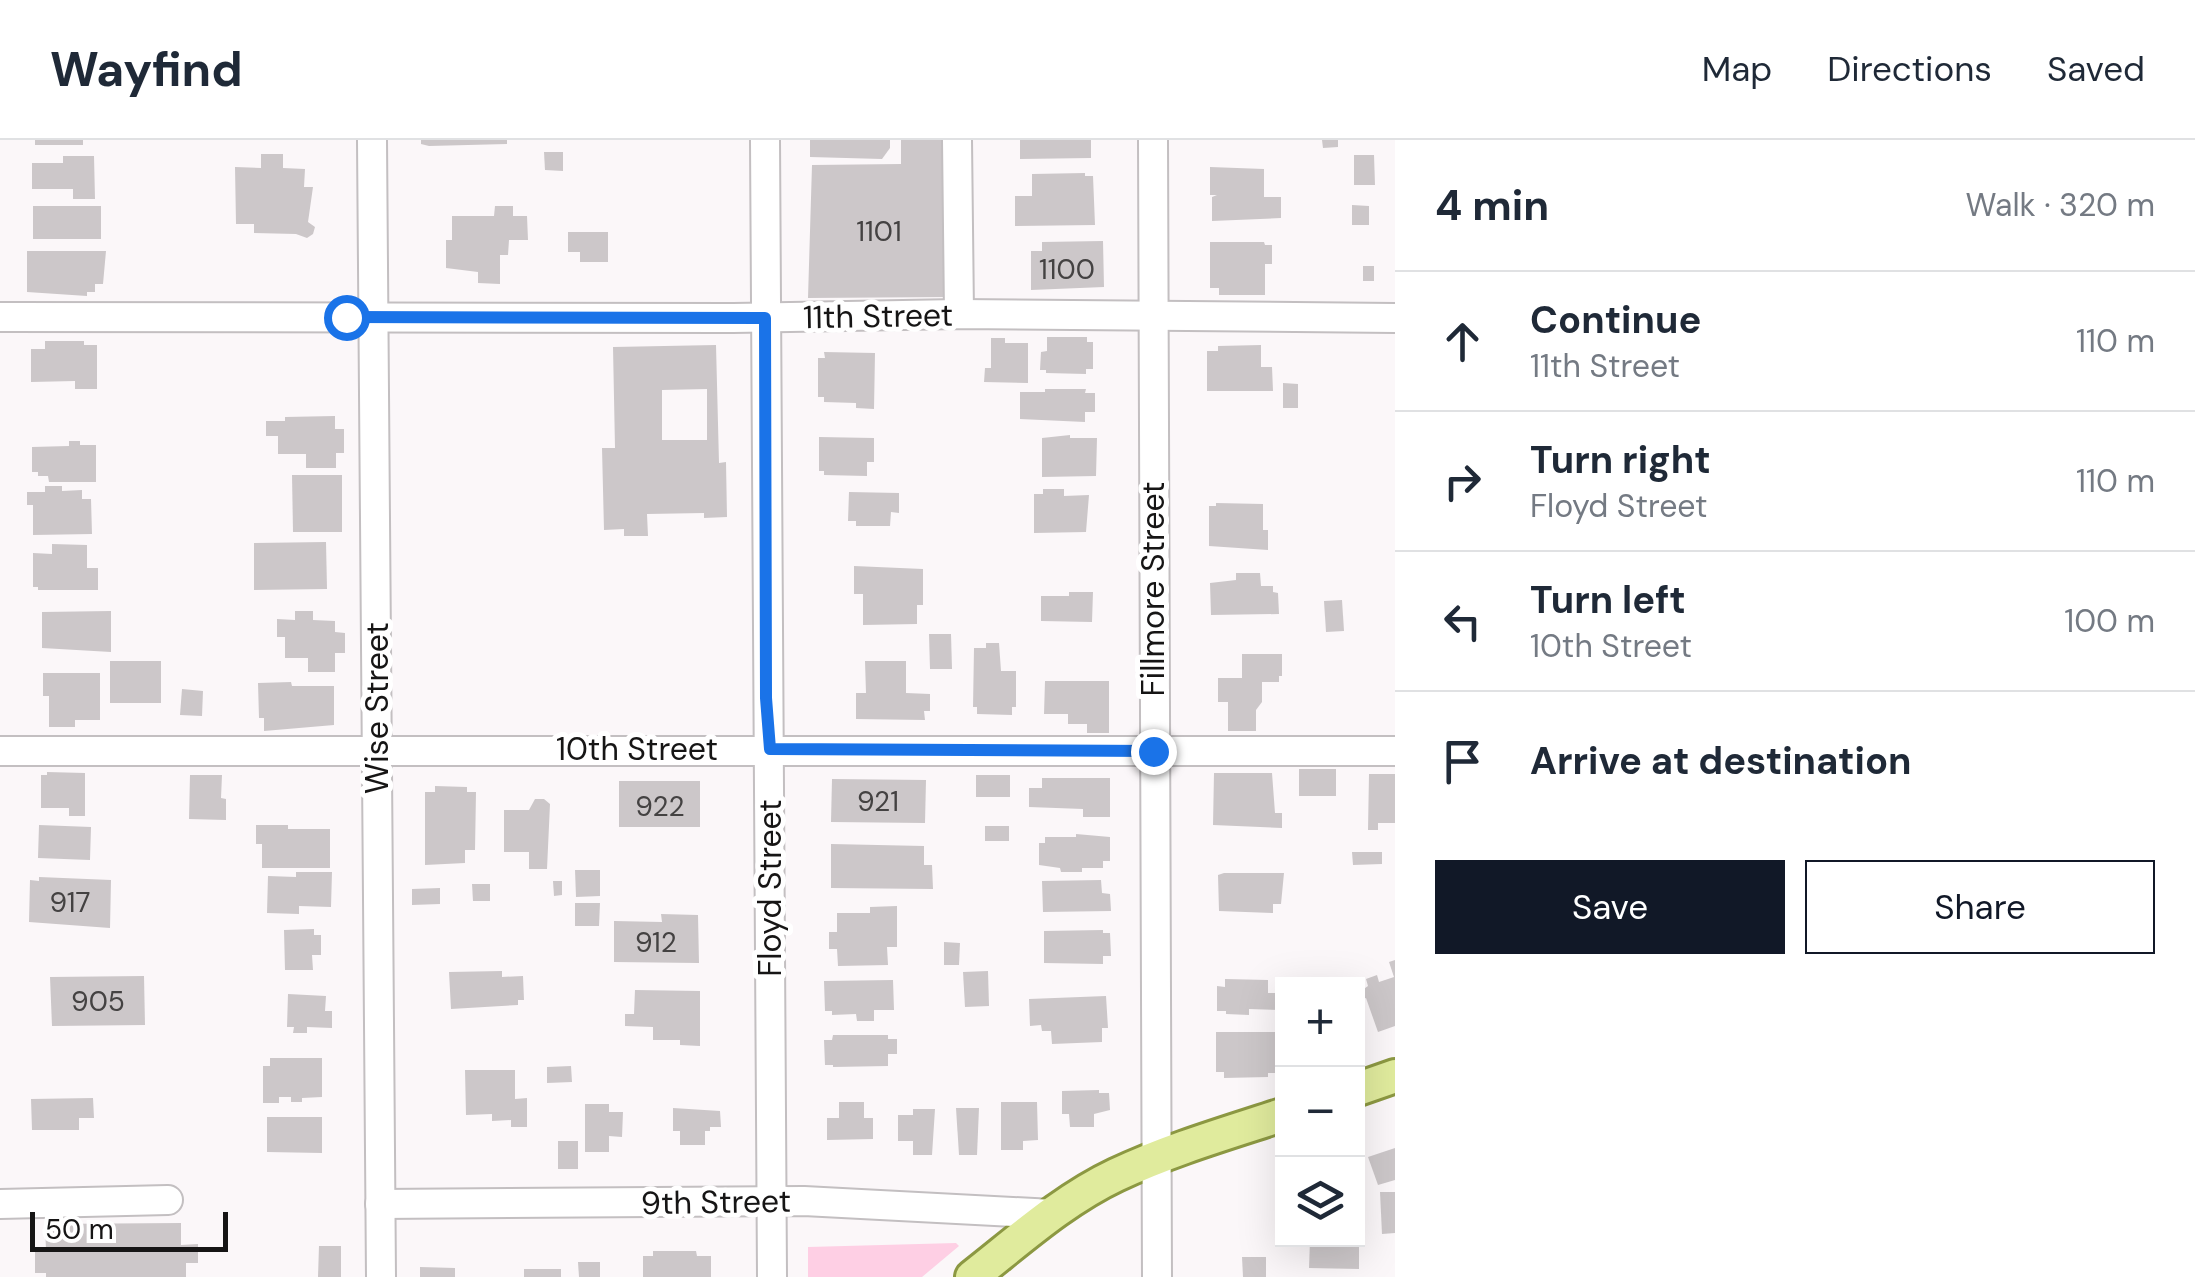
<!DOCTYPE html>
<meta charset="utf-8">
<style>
:root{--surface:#fff;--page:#f6f6f7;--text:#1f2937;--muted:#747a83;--line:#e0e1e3;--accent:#111827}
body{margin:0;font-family:"DM Sans",sans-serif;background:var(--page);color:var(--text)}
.controls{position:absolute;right:30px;bottom:30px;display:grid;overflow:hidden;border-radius:0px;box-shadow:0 10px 40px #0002}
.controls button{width:90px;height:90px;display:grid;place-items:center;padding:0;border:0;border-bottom:2px solid var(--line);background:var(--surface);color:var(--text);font:50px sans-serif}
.scale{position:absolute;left:30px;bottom:25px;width:198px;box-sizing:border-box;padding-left:10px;border:5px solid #161515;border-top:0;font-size:28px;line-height:35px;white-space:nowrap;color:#161515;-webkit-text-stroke:8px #fff;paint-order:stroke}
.stop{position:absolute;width:30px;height:30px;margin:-22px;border:8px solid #1a73e8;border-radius:50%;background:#fff}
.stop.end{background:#1a73e8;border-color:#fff;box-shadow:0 2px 10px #0008}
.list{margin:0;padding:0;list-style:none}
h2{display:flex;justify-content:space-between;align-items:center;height:130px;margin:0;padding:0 40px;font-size:42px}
h2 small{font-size:32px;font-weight:400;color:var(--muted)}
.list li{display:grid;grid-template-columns:65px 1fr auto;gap:30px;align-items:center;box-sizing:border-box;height:140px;padding:0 40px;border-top:2px solid var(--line)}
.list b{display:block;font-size:38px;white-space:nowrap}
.list p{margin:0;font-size:32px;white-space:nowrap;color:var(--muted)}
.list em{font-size:32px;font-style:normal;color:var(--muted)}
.actions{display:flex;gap:20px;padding:30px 40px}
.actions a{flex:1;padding:22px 0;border:2px solid var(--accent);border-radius:0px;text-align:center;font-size:35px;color:var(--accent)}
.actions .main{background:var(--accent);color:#fff}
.icon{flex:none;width:55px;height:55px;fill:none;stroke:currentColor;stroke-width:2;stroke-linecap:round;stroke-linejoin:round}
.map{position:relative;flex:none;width:1395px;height:1137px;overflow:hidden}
header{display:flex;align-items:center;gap:60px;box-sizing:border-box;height:140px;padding:0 50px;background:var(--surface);border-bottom:2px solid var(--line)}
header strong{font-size:48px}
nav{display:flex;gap:55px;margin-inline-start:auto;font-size:35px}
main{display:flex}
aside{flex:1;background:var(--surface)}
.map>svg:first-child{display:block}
.green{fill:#fecfe4}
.building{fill:#ccc7c9;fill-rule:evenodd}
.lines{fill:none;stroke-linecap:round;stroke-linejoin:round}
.minor-casing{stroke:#c3bfc1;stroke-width:32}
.major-casing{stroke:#8c9842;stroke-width:38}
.minor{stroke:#fff;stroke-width:28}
.major{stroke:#e0eb9d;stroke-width:32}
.route{stroke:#1a73e8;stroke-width:12}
.labels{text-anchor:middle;stroke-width:10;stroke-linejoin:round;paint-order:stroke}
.number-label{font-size:28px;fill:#444242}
.street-label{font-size:32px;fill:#161515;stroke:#fff}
</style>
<header>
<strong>Wayfind</strong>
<nav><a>Map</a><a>Directions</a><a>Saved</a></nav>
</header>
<main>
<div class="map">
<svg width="1395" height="1137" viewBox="0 0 1395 1137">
<rect width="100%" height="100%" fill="#fbf7f9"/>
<path class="green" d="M956,1103l3,3 -37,31h-114v-30z"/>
<g class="building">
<rect x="35" y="0" width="48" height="5"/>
<path d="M421,0h86v4l-78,2 -8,-2z"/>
<path d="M810,0h80v8l-8,11 -72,-2z"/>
<path d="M901,0h46l1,157 -140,1 4,-133 89,-1z"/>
<path d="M1020,0h71v18l-71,1z"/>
<path d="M1322,0h16v7l-15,1z"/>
<path d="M544,12h19v19l-18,-1z"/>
<path d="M261,14h22v14l22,1 -1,18h9l-5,35 7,5 -2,7 -6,4 -11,-4 -42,-1v-9h-18l-1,-57 26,1z"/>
<path d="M1354,15h20l1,30h-21z"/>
<path d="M63,16h31l1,43h-22v-10h-41v-26h31z"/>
<path d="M1210,27l54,2v28h17v21l-69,3v-24l5,-2h-7z"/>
<path d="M1085,33v3h8l2,49 -80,1v-30h17v-22z"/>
<path d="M1352,65l17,1v19h-17z"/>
<rect x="33" y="66" width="68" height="33"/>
<path d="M495,66h18v10h14l1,24h-19l-1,15h-8v29l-22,-1v-11l-32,-4v-28h6v-24h42z"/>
<path d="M568,92h40v30h-28v-10h-12z"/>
<path d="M1103,101l1,46 -73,3v-39h11v-9z"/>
<path d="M1210,102h54l1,3h7v19h-7v31h-46v-7h-9z"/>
<path d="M27,111h79l-3,33h-8v8h-8v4l-60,-4z"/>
<rect x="1363" y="126" width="11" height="15"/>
<path d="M1047,197h40v5h6v27h-7v5l-40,-1v-3h-6l1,-18 6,-1z"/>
<path d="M991,198h14v5h23v40l-44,-1 1,-14h6z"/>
<path d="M45,201h39v4h13v44h-22v-8l-44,1v-33h14z"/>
<path d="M716,205l3,118 7,-1 1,55 -23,1v-5l-57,1 1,22h-24v-7l-20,1 -2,-82h13l-2,-101zM707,249v51h-45v-50z"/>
<path d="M1261,205v22h11l1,24h-66v-40h11v-5z"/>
<path d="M824,212l51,1 -1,56 -18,-1v-5l-32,-1v-5h-6v-39h7z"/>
<path d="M1283,243l15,1v24h-15z"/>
<path d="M1045,249h41l-1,4h10v19h-10v10l-65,-3v-27h25z"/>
<path d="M335,276v13h9v24h-8v15h-30v-14h-28v-18h-12v-15h19v-4z"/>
<path d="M1070,295v3h27l-1,38 -54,1v-39z"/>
<path d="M819,297l55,1v24h-7v14l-43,-1v-4h-5z"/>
<path d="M69,301h11v4h16v37h-47l-1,-6h-10v-4h-6v-25l37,-1z"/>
<path d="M292,335h50v57h-49z"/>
<path d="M45,346h17v5l20,-1v9h9l1,35 -59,1v-30h-6v-13h18z"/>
<path d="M1043,349h21v7l25,-1 -3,37 -52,1v-39h9z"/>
<path d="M849,352l50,1v20l-8,-1 -1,14h-34v-5h-8z"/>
<path d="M1216,363l47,1v26h5v20l-59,-4v-40h7z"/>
<path d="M326,402l1,47 -73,1v-47z"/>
<path d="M52,404l35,1v23h11v22h-60v-3h-5v-34l19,1z"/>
<path d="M854,426l69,3v36h-6v19l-54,1v-31h-9z"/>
<path d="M1236,433h24l1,13h12v6l5,1 1,21 -68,1 -1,-32 26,-3z"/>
<path d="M1069,452h24l-1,30 -51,-1v-25h28z"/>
<path d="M1342,460l2,31 -18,1 -2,-31z"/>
<path d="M111,471v41l-69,-4v-36z"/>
<path d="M295,471h18v9l22,1v11l10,1v20h-10v19h-27v-14h-23v-21h-8v-18l18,1z"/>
<path d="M929,494h22l1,35h-22z"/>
<path d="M986,503h13l2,28h15v36h-4v8l-35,-1v-7h-4l1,-59h12z"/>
<path d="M1242,514h40v22h-3v6h-17v20l-6,8v21h-28v-29h-10v-24h24z"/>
<rect x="110" y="521" width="51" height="42"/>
<path d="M865,521h41v32l24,1v17h-6l1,9 -69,-1v-26h10z"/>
<path d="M43,533h57v47h-25v7h-26v-31h-6z"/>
<path d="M1045,541h64v52h-22v-9h-19v-10h-24z"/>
<path d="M291,542l1,4h42v39l-70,6v-13h-5l-1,-35z"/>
<path d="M182,549l21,2 -1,25 -22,-1z"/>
<rect x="1299" y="629" width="37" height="27"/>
<path d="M47,632l38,1v43h-16v-8h-28v-33h6z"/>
<path d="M1214,633h58l3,40h7v15l-69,-3z"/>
<path d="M1369,634h26v49h-17v7h-10z"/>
<path d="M190,635h32l-1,23 5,1v21l-37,-1z"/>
<rect x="976" y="635" width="34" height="22"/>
<path d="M1042,638h68v39h-27v-8l-54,-2v-19h13z"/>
<path d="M832,639l94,1 -1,43 -94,-1z"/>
<rect x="619" y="641" width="81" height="46"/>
<path d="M435,646l32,1v5h9l-1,58h-10v13l-40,2v-73h10z"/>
<path d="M535,659h9l6,5 -3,65h-18v-17h-25v-42h25z"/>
<path d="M39,685l52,2 -1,33 -52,-2z"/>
<path d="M256,685h32v4h42v39h-68v-24h-6z"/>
<rect x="985" y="686" width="24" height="15"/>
<path d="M1076,694l34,3v24h-7v7h-21v4h-21l-1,-4 -21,-3v-22h6v-6h31z"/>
<path d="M831,704l93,2v19h8l1,24 -102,-1z"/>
<path d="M1352,712h30v12l-29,1z"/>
<path d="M575,730h25v26l-24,1z"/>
<path d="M296,732h36l-1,35 -32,-1v8l-32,-1 1,-37 28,1z"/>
<path d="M1224,733h60l-3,31h-8v9l-54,-2 -1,-36z"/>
<path d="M39,737l72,3 -1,48 -81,-6 1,-42 9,1z"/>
<path d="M1101,740l1,13 8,1 1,17 -68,1 -1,-31z"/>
<path d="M553,741h9v14l-8,1z"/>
<path d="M472,744h18v17h-17z"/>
<path d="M440,748v16l-28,1v-16z"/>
<path d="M575,763h25l-1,23h-24z"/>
<path d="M897,766v41h-10l1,18 -50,1 -1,-17h-8v-17h8v-19h33v-6z"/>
<path d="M661,774l37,1 1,48 -85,-1v-41l48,1z"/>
<path d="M314,789v6h7v20h-9l1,15h-28l-1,-40z"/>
<path d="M1103,790v3h7l1,23h-8v8l-59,-1v-32z"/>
<path d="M944,802l16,1 -1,22h-15z"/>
<path d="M1395,820v66l-17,6 -12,-34 -6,2 -2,-7 10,-7 -2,-7 11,-4 2,7 15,-5 -5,-15z"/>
<path d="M502,831v6l21,-1 1,24h-6v5l-67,4 -2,-37z"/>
<path d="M988,831l1,35 -24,1 -2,-35z"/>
<path d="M144,836l1,49 -93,1 -2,-49z"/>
<path d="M1225,839l43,1v13h14v17l-33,-1v6l-23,-1v-3h-9v-25l8,1z"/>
<path d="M893,840l1,30h-20v11h-17l-1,-7 -24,1v-4h-7l-1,-30z"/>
<path d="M635,850l65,1v55l-20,-1v-5h-27v-13l-28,-1v-12h9z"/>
<path d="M288,854l38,2 -1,15h7v17l-25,-1v6h-14l1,-6h-7z"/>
<path d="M1106,856l2,32h-6v14l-50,2 -1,-13h-9l-1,-6 -11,1 -1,-27z"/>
<path d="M1216,892h66v41h-14v4l-44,1v-6h-8z"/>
<path d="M833,895h55v4h9v15h-9v12l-55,1v-2h-8l-1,-25h8z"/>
<path d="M270,918h52v39l-20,1v4h-11v-5h-12v6h-16v-37h7z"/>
<path d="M571,926l1,16 -25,1v-16z"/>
<path d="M465,930h50v29l12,-1v29h-16v-7l-19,1v-7l-26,1z"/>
<path d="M1099,950v3h10l1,17 -16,4v13h-24l-1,-13h-7v-23z"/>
<path d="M93,958l1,20h-15v12h-47l-1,-31z"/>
<path d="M839,962h25v16h9v21l-46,1v-22h12z"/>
<path d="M1001,962h36l1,38 -15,1v9h-22z"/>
<path d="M585,964h24v8h14l-1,25 -13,-1v16h-24z"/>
<path d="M673,968l47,3 1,16h-11v4h-5v14h-25v-14h-7z"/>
<path d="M956,968h23l-2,47h-18z"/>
<path d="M913,969h22l-3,46h-19v-14h-15v-26h15z"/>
<path d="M267,977h55v36l-55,-1z"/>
<rect x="558" y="1001" width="20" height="28"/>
<path d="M1395,1008v32l-17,5 -10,-28z"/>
<path d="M1380,1052h15v41l-13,1z"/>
<path d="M181,1083v22l17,-1v19h-12v14h-140v-4h-11v-22l11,-1 -1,-26z"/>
<path d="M1310,1100h49v29l-50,-1z"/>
<path d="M319,1106h22v31h-23z"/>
<path d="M653,1111h43l1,5h14v21h-68v-21h10z"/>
<path d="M1242,1117h24v20h-23z"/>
<path d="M578,1122h22v15h-21z"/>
<path d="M420,1127l35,1v9h-35z"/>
<rect x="524" y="1129" width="37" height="8"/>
</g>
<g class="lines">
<defs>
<g id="minor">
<path d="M372,0l9,1137"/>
<path d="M765,0l7,1137"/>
<path d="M957,0l2,174"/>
<path d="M1153,0l4,1137"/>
<path d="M0,177l733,1 226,-4 436,4"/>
<path d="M0,611h1395"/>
<path d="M0,1064l168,-4"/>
<path d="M380,1064l424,-3 249,13"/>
</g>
<g id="major">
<path d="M1358,949l37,-13"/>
<path d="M972,1137c46,-36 91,-77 144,-102 53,-25 111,-42 166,-60"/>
</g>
</defs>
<use href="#minor" class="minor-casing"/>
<use href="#major" class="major-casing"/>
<use href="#minor" class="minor"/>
<use href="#major" class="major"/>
</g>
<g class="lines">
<path class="route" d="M346,177l419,1 1,380 4,51 383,2"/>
</g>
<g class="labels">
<g class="number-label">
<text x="879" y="101">1101</text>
<text x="1067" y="139">1100</text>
<text x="878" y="671">921</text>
<text x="660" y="676">922</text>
<text x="70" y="772">917</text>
<text x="656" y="812">912</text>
<text x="98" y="871">905</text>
</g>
<g class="street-label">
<text transform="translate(878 176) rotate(-1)" y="11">11th Street</text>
<text transform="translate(1153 449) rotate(-90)" y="11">Fillmore Street</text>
<text transform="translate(377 568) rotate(-90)" y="11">Wise Street</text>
<text x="637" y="620">10th Street</text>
<text transform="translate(770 748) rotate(-90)" y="11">Floyd Street</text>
<text transform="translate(716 1062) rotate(-1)" y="11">9th Street</text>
</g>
</g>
</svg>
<div class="controls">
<button>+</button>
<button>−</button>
<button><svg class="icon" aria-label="layers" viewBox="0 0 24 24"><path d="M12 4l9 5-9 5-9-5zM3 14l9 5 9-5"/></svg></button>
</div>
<div class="scale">50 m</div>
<div class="stop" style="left:346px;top:177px"></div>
<div class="stop end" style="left:1153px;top:611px"></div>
</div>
<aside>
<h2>4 min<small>Walk · 320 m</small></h2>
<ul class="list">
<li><svg class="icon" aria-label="ahead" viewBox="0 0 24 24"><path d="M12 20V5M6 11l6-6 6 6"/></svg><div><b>Continue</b><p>11th Street</p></div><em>110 m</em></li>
<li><svg class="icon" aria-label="right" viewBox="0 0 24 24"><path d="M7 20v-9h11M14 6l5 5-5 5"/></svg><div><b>Turn right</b><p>Floyd Street</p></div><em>110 m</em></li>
<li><svg class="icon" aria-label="left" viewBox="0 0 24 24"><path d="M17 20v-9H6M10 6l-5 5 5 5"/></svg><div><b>Turn left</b><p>10th Street</p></div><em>100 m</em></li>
<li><svg class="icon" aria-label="arrive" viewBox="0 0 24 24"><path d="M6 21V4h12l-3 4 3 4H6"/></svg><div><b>Arrive at destination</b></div></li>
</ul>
<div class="actions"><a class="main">Save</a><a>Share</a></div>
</aside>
</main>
